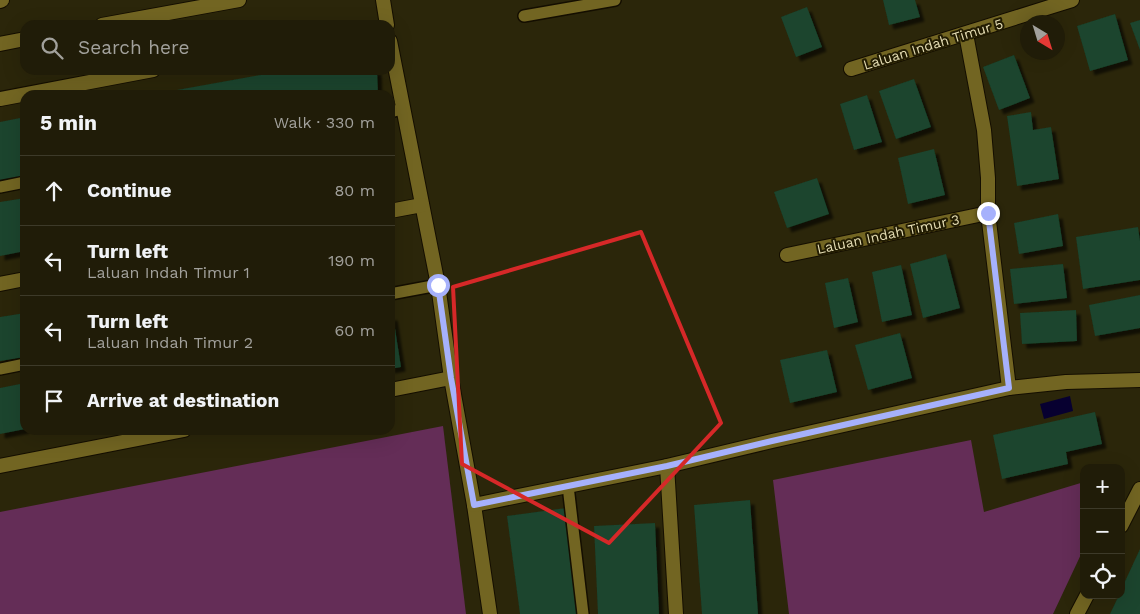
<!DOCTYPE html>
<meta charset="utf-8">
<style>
:root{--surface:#201c08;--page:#2d2916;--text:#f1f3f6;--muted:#a2a19c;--line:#3d3a29}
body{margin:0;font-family:"Work Sans",sans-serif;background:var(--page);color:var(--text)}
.controls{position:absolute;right:15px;bottom:15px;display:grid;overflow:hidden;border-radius:10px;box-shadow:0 5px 20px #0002}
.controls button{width:45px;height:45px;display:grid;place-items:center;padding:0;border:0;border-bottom:1px solid var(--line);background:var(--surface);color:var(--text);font:25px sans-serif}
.compass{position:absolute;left:1020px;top:15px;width:45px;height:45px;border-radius:50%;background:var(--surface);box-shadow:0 5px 20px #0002;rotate:142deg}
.stop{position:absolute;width:15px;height:15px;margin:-11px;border:4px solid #a6b1fc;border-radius:50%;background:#fff}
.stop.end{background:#a6b1fc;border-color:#fff;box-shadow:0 1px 5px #0008}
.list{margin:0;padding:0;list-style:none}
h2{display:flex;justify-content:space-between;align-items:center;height:65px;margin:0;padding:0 20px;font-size:21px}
h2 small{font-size:16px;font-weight:400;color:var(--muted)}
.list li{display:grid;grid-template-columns:32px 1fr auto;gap:15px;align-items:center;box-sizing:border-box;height:70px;padding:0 20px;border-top:1px solid var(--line)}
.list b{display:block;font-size:19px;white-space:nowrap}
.list p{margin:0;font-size:16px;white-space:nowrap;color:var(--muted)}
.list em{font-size:16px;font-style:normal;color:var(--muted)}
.icon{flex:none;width:28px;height:28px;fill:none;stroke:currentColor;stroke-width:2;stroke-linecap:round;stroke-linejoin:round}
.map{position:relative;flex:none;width:1140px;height:614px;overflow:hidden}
.search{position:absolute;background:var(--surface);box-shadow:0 5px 20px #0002;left:20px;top:20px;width:375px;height:55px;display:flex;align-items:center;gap:12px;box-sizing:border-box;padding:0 18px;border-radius:15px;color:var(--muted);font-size:19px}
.panel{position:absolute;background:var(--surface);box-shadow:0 5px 20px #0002;left:20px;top:90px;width:375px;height:345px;border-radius:15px}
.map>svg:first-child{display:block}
.green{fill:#642d57}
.water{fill:#070030}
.building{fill:#1a442d;filter:url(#shadow)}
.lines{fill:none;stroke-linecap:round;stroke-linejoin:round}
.service-casing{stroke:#140e00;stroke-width:14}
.minor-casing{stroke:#140e00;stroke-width:16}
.service{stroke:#726522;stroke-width:11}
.minor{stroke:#726522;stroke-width:14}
.route{stroke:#a6b1fc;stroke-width:6}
.marked{fill:none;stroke:#d62828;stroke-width:4;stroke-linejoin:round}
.labels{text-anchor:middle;stroke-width:4;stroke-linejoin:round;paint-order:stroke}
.street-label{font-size:14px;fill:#e4dcb3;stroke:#221c02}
</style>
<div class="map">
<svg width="1140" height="614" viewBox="0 0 1140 614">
<defs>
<filter id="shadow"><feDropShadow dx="4.5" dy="4.5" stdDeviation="1" flood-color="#0009"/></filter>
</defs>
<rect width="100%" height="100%" fill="#2b260a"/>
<g class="green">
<path d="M443,426l23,188h-466v-102z"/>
<path d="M971,440l13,72 100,-30v66l-31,66h-264l-16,-134z"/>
</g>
<path class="water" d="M1070,396l3,15 -29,8 -4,-15z"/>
<g class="building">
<path d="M883,0h32l5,17 -31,8z"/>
<path d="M807,7l15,40 -26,10 -15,-40z"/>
<path d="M1115,14l13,46 -38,11 -13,-45z"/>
<path d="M1140,20v30l-10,-27z"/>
<path d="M1014,55l16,43 -31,12 -16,-43z"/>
<path d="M288,70h89l1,25h-229z"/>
<path d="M914,79l17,48 -35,12 -17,-48z"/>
<path d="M867,95l15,47 -28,8 -14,-46z"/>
<path d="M1031,112l2,18 18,-3 8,52 -42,7 -10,-70z"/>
<path d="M25,117v63l-25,5v-63z"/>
<path d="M934,149l11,46 -37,9 -10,-46z"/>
<path d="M817,178l12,36 -42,14 -13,-36z"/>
<path d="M25,198v53l-25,5v-54z"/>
<path d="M1058,214l5,32 -44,8 -5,-31z"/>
<path d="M1138,227l2,14v39l-57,9 -7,-52z"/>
<path d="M946,254l14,54 -37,10 -13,-54z"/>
<path d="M1063,264l4,34 -53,6 -4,-35z"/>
<path d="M901,265l11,50 -30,7 -10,-50z"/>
<path d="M848,278l10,44 -24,6 -9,-45z"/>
<path d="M1140,295v33l-45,8 -6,-31z"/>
<path d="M1076,310l1,31 -55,3 -2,-31z"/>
<path d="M25,313v44l-25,4v-44z"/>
<path d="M390,316h3l8,51 -11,2z"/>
<path d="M900,333l12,45 -44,12 -13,-45z"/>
<path d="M827,350l10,42 -47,11 -10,-43z"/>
<path d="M25,383v46l-25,5v-46z"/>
<path d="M1095,412l7,32 -36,8 2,12 -66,15 -9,-44z"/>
<path d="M750,500l8,114h-56l-8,-109z"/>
<path d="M566,508l14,106h-60l-13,-98z"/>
<path d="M655,523l4,91h-61l-4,-88z"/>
<path d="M1140,549v65h-30l9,-19h2v-5z"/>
</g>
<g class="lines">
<defs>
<g id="service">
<path d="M524,16l91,-16"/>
<path d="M390,112l13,-3"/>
<path d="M0,187l25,-5"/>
<path d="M390,294l48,-9"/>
<path d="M0,369l25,-5"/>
<path d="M568,486l15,128"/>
</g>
<g id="minor">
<path d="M383,0l4,25"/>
<path d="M0,1l2,-1"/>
<path d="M102,25l137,-25"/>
<path d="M966,34l18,96 4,48v35l21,175"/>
<path d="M390,41l48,244 13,93 23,127 16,109"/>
<path d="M0,44l25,-5"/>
<path d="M851,69l221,-69"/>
<path d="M0,99l153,-29"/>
<path d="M390,211l32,-6"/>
<path d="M787,255l201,-42"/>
<path d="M0,284l25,-5"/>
<path d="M390,390l61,-12"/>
<path d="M0,466l184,-36"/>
<path d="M667,466l9,148"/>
<path d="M474,505l193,-39 105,-25 237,-53 57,-6 74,-2"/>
<path d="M1121,526l19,-37"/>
<path d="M1077,614l10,-19"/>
</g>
</defs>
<use href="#service" class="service-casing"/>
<use href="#minor" class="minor-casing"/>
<use href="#service" class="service"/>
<use href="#minor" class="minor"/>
</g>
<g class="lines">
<path class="route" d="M438,285l13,93 23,127 193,-39 105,-25 237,-53 -21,-175"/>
</g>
<path class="marked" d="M641,232l80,191 -112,120 -147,-79 -9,-177z"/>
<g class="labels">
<g class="street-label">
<text transform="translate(933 44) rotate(-17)" y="5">Laluan Indah Timur 5</text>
<text transform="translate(888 234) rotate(-12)" y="5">Laluan Indah Timur 3</text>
</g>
</g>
</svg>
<div class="controls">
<button>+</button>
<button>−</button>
<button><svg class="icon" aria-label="locate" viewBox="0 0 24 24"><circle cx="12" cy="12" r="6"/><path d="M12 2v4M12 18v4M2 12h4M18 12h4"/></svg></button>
</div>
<svg class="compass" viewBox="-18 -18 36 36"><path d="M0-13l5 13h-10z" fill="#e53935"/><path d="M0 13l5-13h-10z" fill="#a2a19c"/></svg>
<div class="stop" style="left:438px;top:285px"></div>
<div class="stop end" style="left:988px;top:213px"></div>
<div class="search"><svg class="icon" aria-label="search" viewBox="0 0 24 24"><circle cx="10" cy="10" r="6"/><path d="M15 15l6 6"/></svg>Search here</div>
<section class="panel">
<h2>5 min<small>Walk · 330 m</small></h2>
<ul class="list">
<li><svg class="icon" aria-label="ahead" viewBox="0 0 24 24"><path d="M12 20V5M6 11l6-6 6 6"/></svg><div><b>Continue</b></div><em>80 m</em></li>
<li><svg class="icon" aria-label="left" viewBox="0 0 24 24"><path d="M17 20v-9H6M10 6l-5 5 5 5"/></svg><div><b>Turn left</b><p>Laluan Indah Timur 1</p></div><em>190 m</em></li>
<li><svg class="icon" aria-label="left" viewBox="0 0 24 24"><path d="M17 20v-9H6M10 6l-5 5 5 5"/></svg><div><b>Turn left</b><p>Laluan Indah Timur 2</p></div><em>60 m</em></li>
<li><svg class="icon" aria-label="arrive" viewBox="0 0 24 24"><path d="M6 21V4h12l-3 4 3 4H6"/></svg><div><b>Arrive at destination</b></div></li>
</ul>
</section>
</div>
